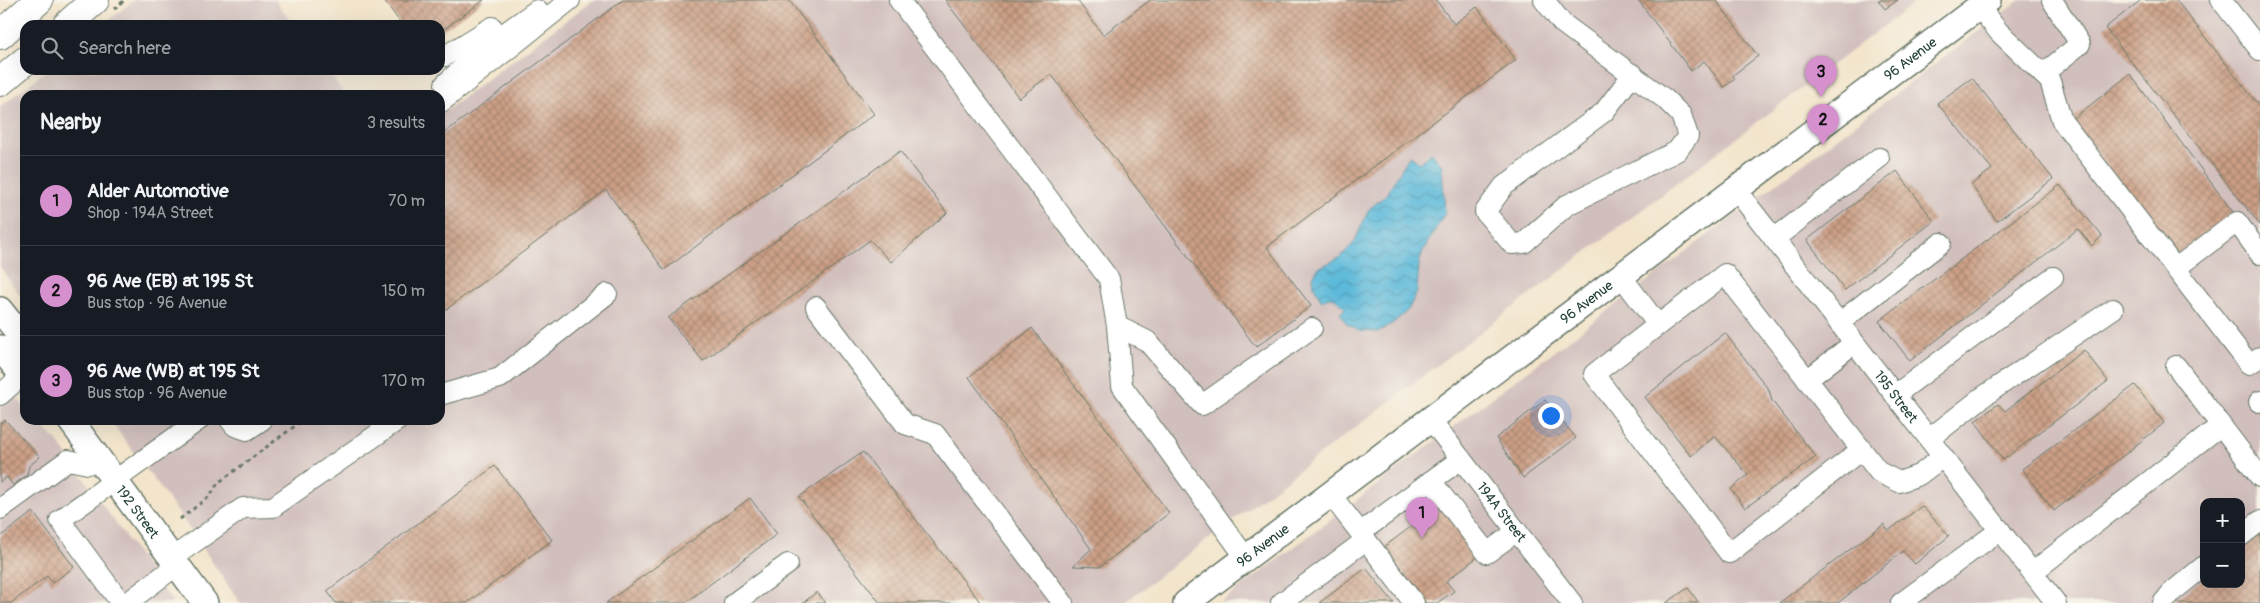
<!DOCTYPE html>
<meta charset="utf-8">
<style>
:root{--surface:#171b24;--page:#242831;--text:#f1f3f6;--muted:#9ea1a6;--line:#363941;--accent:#d690ce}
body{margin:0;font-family:Pangolin,sans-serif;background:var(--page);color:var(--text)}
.controls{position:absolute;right:15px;bottom:15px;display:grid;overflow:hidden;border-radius:10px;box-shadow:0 5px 20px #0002}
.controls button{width:45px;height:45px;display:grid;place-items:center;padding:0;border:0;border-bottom:1px solid var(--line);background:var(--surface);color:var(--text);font:25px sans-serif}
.you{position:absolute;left:1550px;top:415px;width:18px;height:18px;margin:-12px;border:4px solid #fff;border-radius:50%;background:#1a73e8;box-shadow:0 0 0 8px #1a73e833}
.badge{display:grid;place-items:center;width:32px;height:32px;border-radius:50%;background:var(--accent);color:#111;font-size:16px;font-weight:700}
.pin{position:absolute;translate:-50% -41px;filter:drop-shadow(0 1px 2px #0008)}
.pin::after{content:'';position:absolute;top:26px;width:18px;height:15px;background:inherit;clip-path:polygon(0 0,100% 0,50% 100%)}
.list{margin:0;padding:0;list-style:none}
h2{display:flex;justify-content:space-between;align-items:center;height:65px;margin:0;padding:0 20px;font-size:21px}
h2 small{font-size:16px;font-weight:400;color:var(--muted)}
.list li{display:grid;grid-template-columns:32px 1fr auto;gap:15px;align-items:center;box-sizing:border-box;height:90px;padding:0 20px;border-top:1px solid var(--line)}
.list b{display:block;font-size:19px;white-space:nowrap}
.list p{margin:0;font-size:16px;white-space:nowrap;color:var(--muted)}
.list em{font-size:16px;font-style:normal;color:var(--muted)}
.icon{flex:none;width:28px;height:28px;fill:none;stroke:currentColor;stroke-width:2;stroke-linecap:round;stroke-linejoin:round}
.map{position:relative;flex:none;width:2260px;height:603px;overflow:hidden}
.search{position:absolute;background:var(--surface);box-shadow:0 5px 20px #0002;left:20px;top:20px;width:425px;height:55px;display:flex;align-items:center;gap:12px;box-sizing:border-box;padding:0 18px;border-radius:15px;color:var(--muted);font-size:19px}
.panel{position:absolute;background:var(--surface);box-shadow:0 5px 20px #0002;left:20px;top:90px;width:425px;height:335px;border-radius:15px}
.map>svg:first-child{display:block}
.industrial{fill:#d1bfbd;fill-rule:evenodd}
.water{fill:url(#water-waves);stroke:#3e7b87}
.building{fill:url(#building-cross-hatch)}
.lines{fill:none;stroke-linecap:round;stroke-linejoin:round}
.minor-casing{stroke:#697869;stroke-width:22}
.major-casing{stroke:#697869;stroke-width:28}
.highway-casing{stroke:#697869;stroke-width:30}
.path{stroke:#697869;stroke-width:3;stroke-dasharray:4 4;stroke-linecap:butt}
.minor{stroke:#fff;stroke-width:20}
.major{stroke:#fff;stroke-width:25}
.highway{stroke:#fff;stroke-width:28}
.labels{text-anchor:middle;stroke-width:4;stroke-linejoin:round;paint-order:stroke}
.street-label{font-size:14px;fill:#1f3d34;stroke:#f7f3e8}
</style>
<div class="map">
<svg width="2260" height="603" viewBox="0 0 2260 603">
<defs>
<pattern id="water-waves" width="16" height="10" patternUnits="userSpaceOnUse" patternTransform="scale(1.25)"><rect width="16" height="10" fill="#5cb9da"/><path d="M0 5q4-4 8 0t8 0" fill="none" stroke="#4b98b2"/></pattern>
<pattern id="building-cross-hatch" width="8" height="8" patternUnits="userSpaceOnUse" patternTransform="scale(1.25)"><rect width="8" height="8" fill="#cc9f85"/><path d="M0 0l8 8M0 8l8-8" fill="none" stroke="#a5836e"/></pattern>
</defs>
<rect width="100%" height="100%" fill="#f7f3e8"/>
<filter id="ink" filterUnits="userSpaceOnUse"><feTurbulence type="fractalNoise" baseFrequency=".02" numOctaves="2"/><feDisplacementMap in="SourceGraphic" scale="10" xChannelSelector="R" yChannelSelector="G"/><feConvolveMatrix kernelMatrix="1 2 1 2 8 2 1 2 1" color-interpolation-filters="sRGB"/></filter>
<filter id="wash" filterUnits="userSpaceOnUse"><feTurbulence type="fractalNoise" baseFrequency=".0096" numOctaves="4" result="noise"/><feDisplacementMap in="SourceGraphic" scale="20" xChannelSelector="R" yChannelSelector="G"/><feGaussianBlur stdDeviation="1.12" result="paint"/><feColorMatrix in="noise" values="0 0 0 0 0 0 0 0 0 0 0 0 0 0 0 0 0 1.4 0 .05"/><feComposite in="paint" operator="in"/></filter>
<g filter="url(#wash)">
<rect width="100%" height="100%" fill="#f3e5cc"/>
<g class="industrial">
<path d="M134,0h141l18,25h-190z"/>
<path d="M593,0h1325l-794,603h-884l-57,-84 -73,-99h330v-305z"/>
<path d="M2020,0h240v603h-1040zM2204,502h37v82h-37z"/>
<path d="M47,70h280l18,25h-320v207l-25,-35v-160z"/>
<path d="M0,381l25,26v13h12l20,21 116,162h-173z"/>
</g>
<path class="water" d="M1432,152l10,14 3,47 -22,38 -4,13 -2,28 -9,18 -16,14 -15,8 -18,-1 -12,-7 -7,-10 5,-6 -10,-10 -7,-1 -6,4 -8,-14 -1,-10 5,-9 21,-10 15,-15 15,-34 16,-13 25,-41 9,8z"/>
<g id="blocks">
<g class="building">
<path d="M384,0h100l-44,32v-7h-38z"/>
<path d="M623,0h166l85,114 -210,156 -58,-80 -166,124v-178z"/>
<path d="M945,0h132l26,35 47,-35h286l18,24 23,-17 39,53 -249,187 44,59 -55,41 -205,-273 -32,24z"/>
<path d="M1638,0h78l42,56 -25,19 2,4 -11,8 -20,-26 -13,10z"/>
<path d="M1878,0h20l-13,9z"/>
<path d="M2141,0h35l84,107v118l-155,-197z"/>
<path d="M2130,74l103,138 -55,42 -107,-134z"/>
<path d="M1972,78l81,101 -56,42 -26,-36 21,-16 -55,-66z"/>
<path d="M900,151l47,62 -56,49 -21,-22 -167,121 -35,-43z"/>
<path d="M1897,171l37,50 -89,69 -38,-50z"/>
<path d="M2060,185l42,51 -10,10 -14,-17 -168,132 -31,-40z"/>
<path d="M1032,328l137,185 -69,54 -27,-1 18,-17 -122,-172z"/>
<path d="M1725,333l44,57 3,11 44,56 -71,51 -14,-19 17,-14 -33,-39 -24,20 -46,-59z"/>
<path d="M2084,350l24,31 -105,79 -28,-39 23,-17 7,7z"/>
<path d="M2135,385l29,38 -110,88 -32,-42z"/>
<path d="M1545,400l31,38 -53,40 -27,-40z"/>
<path d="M5,420l35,37 -11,9 -2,9 -14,10 -6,-8 -7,5v-58z"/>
<path d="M863,452l118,151h-101l-81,-106z"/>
<path d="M495,466l57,74 -85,63h-131l-9,-12z"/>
<path d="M750,498l27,36 -92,69h-79z"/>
<path d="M1440,505l39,51 -33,25 8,10 -17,12h-11l-42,-56z"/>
<path d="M1922,506l27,30 -34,28 -12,-13 -65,52h-59l105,-79 4,7z"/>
<path d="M33,512l41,55 -22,16 -5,-7 -36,27h-11v-66z"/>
<path d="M2260,534v69h-85l-1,-2 30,-23v6h37v-35z"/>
<path d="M1366,568l28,35h-75z"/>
<path d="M1688,588l11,15h-33z"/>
<path d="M817,592l9,11h-23z"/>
</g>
</g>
</g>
<g filter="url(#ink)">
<use href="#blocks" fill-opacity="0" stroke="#697869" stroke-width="1"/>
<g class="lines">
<defs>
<g id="minor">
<path d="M899,0l210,279 8,47 5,60 124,172"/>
<path d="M1544,0l18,23 103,76 16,16 7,21 -11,15 -110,54 -43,38 -12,1 -27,-32 19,-26 100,-74 29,-38"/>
<path d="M2221,0l39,50"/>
<path d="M1979,7l20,25 51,49 12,40 187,243 11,-7"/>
<path d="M440,54l5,2 47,-29"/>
<path d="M2043,74l37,-30 -28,-44"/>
<path d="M445,84l40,-37 52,-37"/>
<path d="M440,103l130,-103"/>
<path id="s1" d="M1737,191l319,412"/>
<path d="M1774,239l105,-81"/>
<path d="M2176,268l61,-46 23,32"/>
<path d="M1622,277l36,48"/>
<path d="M816,307l89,117 30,10 128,169"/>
<path d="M1839,323l102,-80"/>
<path d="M1117,326l30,15 55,64 110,-77"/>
<path d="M2176,366l84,111"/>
<path d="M1807,380l47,-37"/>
<path d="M0,395l25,-22"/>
<path d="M440,395l60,-17 107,-84"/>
<path d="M1895,395l158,-118"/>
<path d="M2259,402l1,-1"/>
<path d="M230,420l5,6 12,4 15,-10"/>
<path id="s2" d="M1431,420l141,183"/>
<path d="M1929,439l55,-43 129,-87"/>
<path d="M1861,450l-132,103 -135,-179 131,-100 154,198 20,10 20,-7 24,-18"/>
<path d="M1431,481l56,72 30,-22"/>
<path d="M0,509l68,-49 20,4 10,-8"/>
<path d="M1361,532l100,-73"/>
<path d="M2241,536l19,-15"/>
<path d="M1366,540l48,63"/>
<path d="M172,558l71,-50 30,-1 125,-87"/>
<path d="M2033,572l187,-146"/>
<path d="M121,603l-61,-83 139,-100"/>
<path d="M127,603l50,-38"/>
<path d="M734,603l54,-39"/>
<path d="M1281,603l85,-63 -35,-45"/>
<path d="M1901,603l99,-73"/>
<path d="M2163,603l9,-11 32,-26"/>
</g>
<g id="major">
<path d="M0,310l25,31"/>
<path d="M0,348l25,30"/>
<path id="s3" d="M70,420l135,183"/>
<path id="s4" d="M1186,603l802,-603"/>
</g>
<g id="highway">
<path d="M67,25l28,-25"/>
<path d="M0,35l39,-35"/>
<path d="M0,82l25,-21"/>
</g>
</defs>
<use href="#minor" class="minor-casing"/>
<use href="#major" class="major-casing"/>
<use href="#highway" class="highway-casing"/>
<g class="path">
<path d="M114,9l11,-9"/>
<path d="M180,519l30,-23 8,-13 85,-63"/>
</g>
<use href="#minor" class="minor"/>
<use href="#major" class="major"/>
<use href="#highway" class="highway"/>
</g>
</g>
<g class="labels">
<g class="street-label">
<text dy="5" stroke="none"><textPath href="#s4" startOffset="906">96 Avenue</textPath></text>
<text dy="5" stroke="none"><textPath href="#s4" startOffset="501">96 Avenue</textPath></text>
<text dy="5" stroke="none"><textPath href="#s1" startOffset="260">195 Street</textPath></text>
<text dy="5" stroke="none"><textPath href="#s3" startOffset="114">192 Street</textPath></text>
<text dy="5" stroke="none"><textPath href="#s2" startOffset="116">194A Street</textPath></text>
<text dy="5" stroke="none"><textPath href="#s4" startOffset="96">96 Avenue</textPath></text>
</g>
</g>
</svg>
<div class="controls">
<button>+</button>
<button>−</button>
</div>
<div class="you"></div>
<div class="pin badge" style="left:1422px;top:538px">1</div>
<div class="pin badge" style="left:1823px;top:145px">2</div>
<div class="pin badge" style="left:1821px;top:97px">3</div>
<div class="search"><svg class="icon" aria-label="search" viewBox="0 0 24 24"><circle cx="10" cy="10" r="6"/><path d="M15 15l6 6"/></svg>Search here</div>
<section class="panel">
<h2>Nearby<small>3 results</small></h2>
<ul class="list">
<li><span class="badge">1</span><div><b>Alder Automotive</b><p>Shop · 194A Street</p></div><em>70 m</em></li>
<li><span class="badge">2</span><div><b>96 Ave (EB) at 195 St</b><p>Bus stop · 96 Avenue</p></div><em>150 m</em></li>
<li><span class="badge">3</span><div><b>96 Ave (WB) at 195 St</b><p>Bus stop · 96 Avenue</p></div><em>170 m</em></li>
</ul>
</section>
</div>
